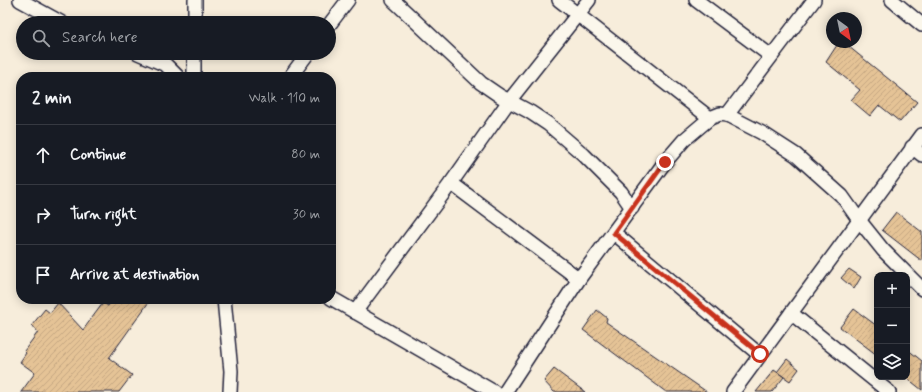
<!DOCTYPE html>
<meta charset="utf-8">
<style>
:root{--surface:#171b24;--page:#20242c;--text:#f1f3f6;--muted:#9ea1a6;--line:#363941}
body{margin:0;font-family:Mynerve,sans-serif;background:var(--page);color:var(--text)}
.controls{position:absolute;right:12px;bottom:12px;display:grid;overflow:hidden;border-radius:8px;box-shadow:0 2px 10px #0003}
.controls button{width:36px;height:36px;display:grid;place-items:center;padding:0;border:0;border-bottom:1px solid var(--line);background:var(--surface);color:var(--text);font:20px sans-serif}
.compass{position:absolute;left:826px;top:12px;width:36px;height:36px;border-radius:50%;background:var(--surface);box-shadow:0 2px 10px #0003;rotate:147deg}
.stop{position:absolute;width:12px;height:12px;margin:-9px;border:3px solid #c8321e;border-radius:50%;background:#fff}
.stop.end{background:#c8321e;border-color:#fff;box-shadow:0 1px 4px #0008}
.list{margin:0;padding:0;list-style:none}
h2{display:flex;justify-content:space-between;align-items:center;height:52px;margin:0;padding:0 16px;font-size:17px}
h2 small{font-size:13px;font-weight:400;color:var(--muted)}
.list li{display:grid;grid-template-columns:26px 1fr auto;gap:12px;align-items:center;box-sizing:border-box;height:60px;padding:0 16px;border-top:1px solid var(--line)}
.list b{display:block;font-size:15px;white-space:nowrap}
.list em{font-size:13px;font-style:normal;color:var(--muted)}
.icon{flex:none;width:22px;height:22px;fill:none;stroke:currentColor;stroke-width:2;stroke-linecap:round;stroke-linejoin:round}
.map{position:relative;flex:none;width:922px;height:392px;overflow:hidden}
.search{position:absolute;background:var(--surface);box-shadow:0 2px 10px #0003;left:16px;top:16px;width:320px;height:44px;display:flex;align-items:center;gap:10px;box-sizing:border-box;padding:0 14px;border-radius:22px;color:var(--muted);font-size:15px}
.panel{position:absolute;background:var(--surface);box-shadow:0 2px 10px #0003;left:16px;top:72px;width:320px;height:232px;border-radius:16px}
.map>svg:first-child{display:block}
.building{fill:url(#building-hatch);stroke:#22223b}
.lines{fill:none;stroke-linecap:round;stroke-linejoin:round}
.minor-casing{stroke:#22223b;stroke-width:16}
.minor{stroke:#fbf7ec;stroke-width:13}
.route{stroke:#c8321e;stroke-width:5}
</style>
<div class="map">
<svg width="922" height="392" viewBox="0 0 922 392">
<defs>
<pattern id="building-hatch" width="6" height="6" patternUnits="userSpaceOnUse"><rect width="6" height="6" fill="#e5c396"/><path d="M-1 1l2-2M0 6l6-6M5 7l2-2" fill="none" stroke="#c4a782"/></pattern>
</defs>
<rect width="100%" height="100%" fill="#f7eddb"/>
<filter id="ink" filterUnits="userSpaceOnUse"><feTurbulence type="fractalNoise" baseFrequency=".025" numOctaves="2"/><feDisplacementMap in="SourceGraphic" scale="8" xChannelSelector="R" yChannelSelector="G"/><feConvolveMatrix kernelMatrix="1 2 1 2 8 2 1 2 1" color-interpolation-filters="sRGB"/></filter>
<g filter="url(#ink)">
<g class="building">
<path d="M839,42h4l74,60 -17,20 -21,-17 -9,11 -19,-16 9,-10 -34,-28z"/>
<path d="M896,212l26,20v29l-40,-31z"/>
<path d="M849,269l12,8 -7,12 -13,-11z"/>
<path d="M113,299h38l-42,59 23,17 -13,17h-98l14,-19 -15,-11 6,-9 -2,-2 14,-19 -6,-7 13,-16 5,4 8,-10 25,27 20,-27 5,3z"/>
<path d="M854,309l23,17v29l-37,-28z"/>
<path d="M597,310l10,8 -1,4 101,70h-41l-83,-62z"/>
<path d="M907,349l15,12v29l-15,-12z"/>
<path d="M787,359l12,10 -9,12 -13,-9z"/>
<path d="M554,369l31,23h-31l-10,-11z"/>
<path d="M774,370l10,7 -12,15h-16z"/>
</g>
<g class="lines">
<defs>
<g id="minor">
<path d="M20,0l42,23"/>
<path d="M393,0l88,83 19,13 30,16 18,12 36,31 37,37 11,16"/>
<path d="M559,0l151,118"/>
<path d="M696,0l75,56"/>
<path d="M892,0l30,25"/>
<path d="M195,23v-23"/>
<path d="M329,25l19,-25"/>
<path d="M138,53l28,12 12,12"/>
<path d="M194,77v-24"/>
<path d="M290,77l18,-24"/>
<path d="M727,115l35,18 34,22 46,41 17,24 24,30 39,39"/>
<path d="M912,147l10,8"/>
<path d="M451,183l128,96"/>
<path d="M614,233l146,122"/>
<path d="M331,298l163,94"/>
<path d="M224,299l7,72 -1,21"/>
<path d="M355,312l96,-129 58,-82 80,-101"/>
<path d="M791,313l98,79"/>
<path d="M505,392l74,-113 86,-117 19,-22 26,-22 10,-4 7,1 87,-115"/>
<path d="M733,392l189,-257"/>
</g>
</defs>
<use href="#minor" class="minor-casing"/>
<use href="#minor" class="minor"/>
</g>
</g>
<g class="lines" filter="url(#ink)">
<path class="route" d="M665,162l-51,71 146,121"/>
</g>
</svg>
<div class="controls">
<button>+</button>
<button>−</button>
<button><svg class="icon" aria-label="layers" viewBox="0 0 24 24"><path d="M12 4l9 5-9 5-9-5zM3 14l9 5 9-5"/></svg></button>
</div>
<svg class="compass" viewBox="-18 -18 36 36"><path d="M0-13l5 13h-10z" fill="#e53935"/><path d="M0 13l5-13h-10z" fill="#9ea1a6"/></svg>
<div class="stop" style="left:760px;top:354px"></div>
<div class="stop end" style="left:665px;top:162px"></div>
<div class="search"><svg class="icon" aria-label="search" viewBox="0 0 24 24"><circle cx="10" cy="10" r="6"/><path d="M15 15l6 6"/></svg>Search here</div>
<section class="panel">
<h2>2 min<small>Walk · 110 m</small></h2>
<ul class="list">
<li><svg class="icon" aria-label="ahead" viewBox="0 0 24 24"><path d="M12 20V5M6 11l6-6 6 6"/></svg><div><b>Continue</b></div><em>80 m</em></li>
<li><svg class="icon" aria-label="right" viewBox="0 0 24 24"><path d="M7 20v-9h11M14 6l5 5-5 5"/></svg><div><b>Turn right</b></div><em>30 m</em></li>
<li><svg class="icon" aria-label="arrive" viewBox="0 0 24 24"><path d="M6 21V4h12l-3 4 3 4H6"/></svg><div><b>Arrive at destination</b></div></li>
</ul>
</section>
</div>
